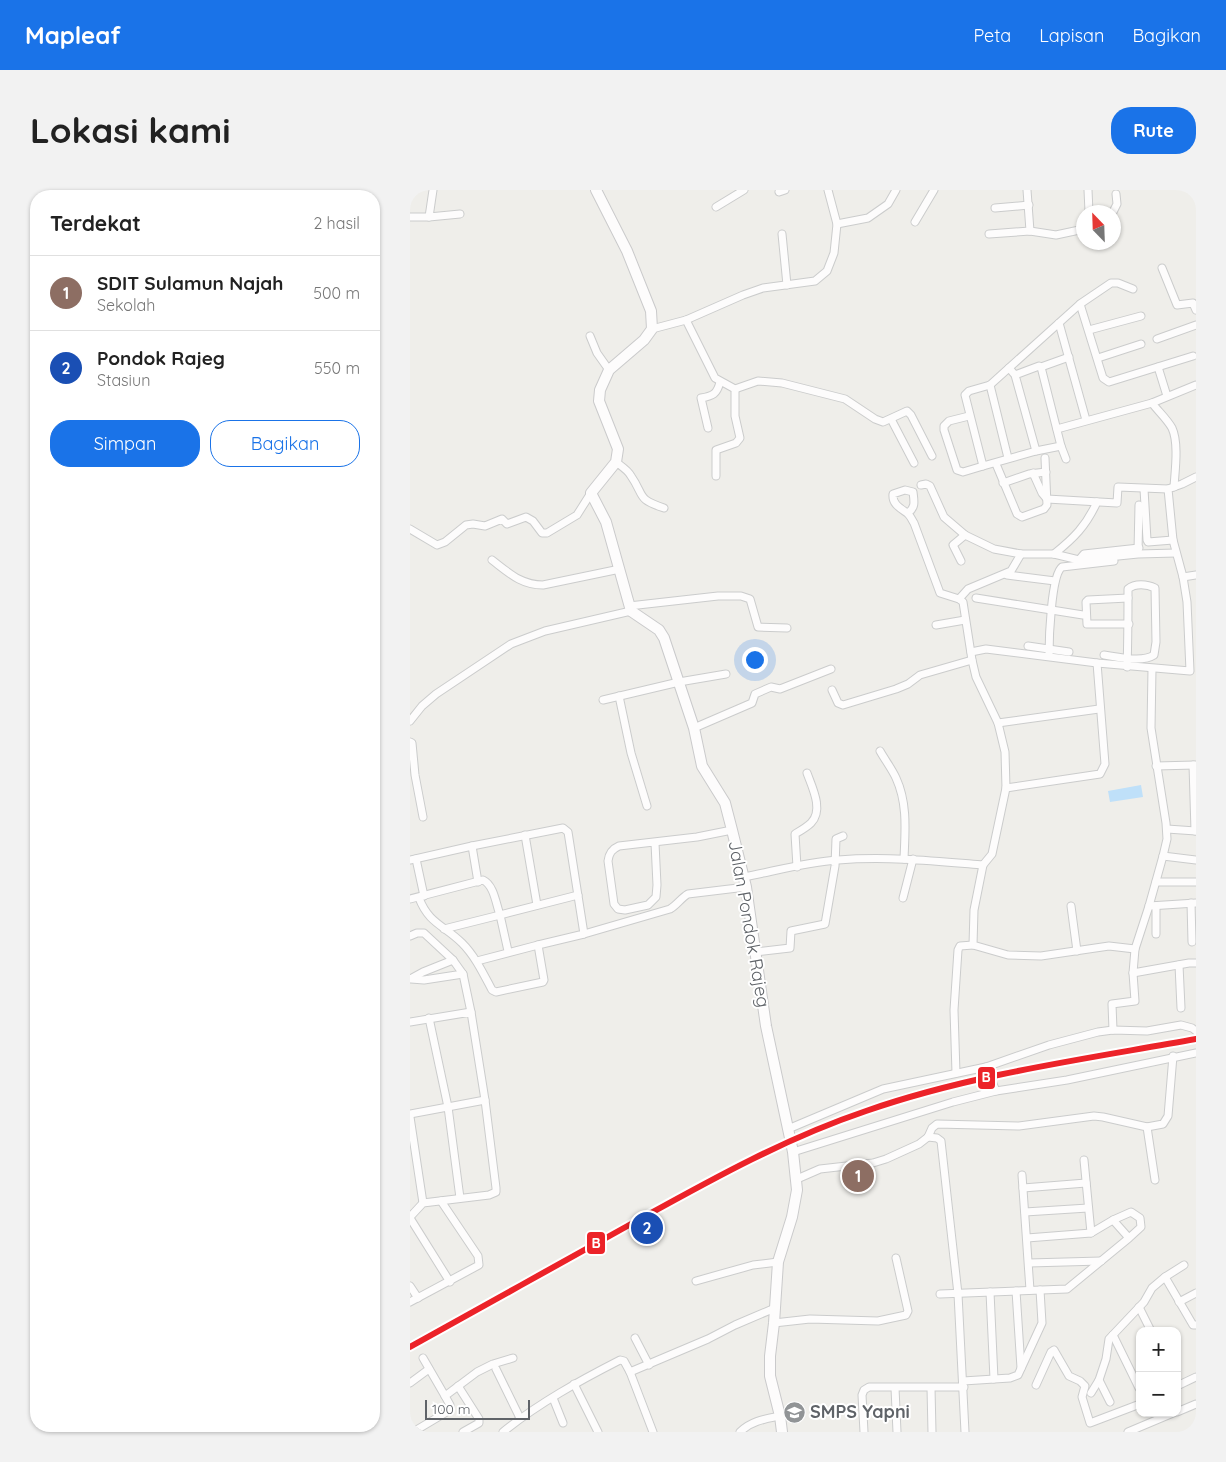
<!DOCTYPE html>
<html lang="id">
<meta charset="utf-8">
<style>
:root{--surface:#fff;--page:#f2f2f2;--text:#222;--muted:#767676;--line:#e0e0e0;--accent:#1a73e8}
body{margin:0;font-family:Quicksand,sans-serif;background:var(--page);color:var(--text)}
.controls{position:absolute;right:15px;bottom:15px;display:grid;overflow:hidden;border-radius:10px;box-shadow:0 1px 4px #0004}
.controls button{width:45px;height:45px;display:grid;place-items:center;padding:0;border:0;border-bottom:1px solid var(--line);background:var(--surface);color:var(--text);font:25px sans-serif}
.compass{position:absolute;left:666px;top:15px;width:45px;height:45px;border-radius:50%;background:var(--surface);box-shadow:0 1px 4px #0004;rotate:337deg}
.scale{position:absolute;left:15px;bottom:12px;width:105px;box-sizing:border-box;padding-left:5px;border:2px solid #5f6368;border-top:0;font-size:14px;line-height:18px;white-space:nowrap;color:#5f6368;-webkit-text-stroke:4px #fff;paint-order:stroke}
.you{position:absolute;left:344px;top:469px;width:18px;height:18px;margin:-12px;border:4px solid #fff;border-radius:50%;background:#1a73e8;box-shadow:0 0 0 8px #1a73e833}
.badge{display:grid;place-items:center;width:32px;height:32px;border-radius:50%;background:var(--accent);color:#fff;font-size:16px;font-weight:700}
.pin{position:absolute;translate:-50% -50%;border:2px solid #fff;box-shadow:0 1px 5px #0006}
.list{margin:0;padding:0;list-style:none}
h2{display:flex;justify-content:space-between;align-items:center;height:65px;margin:0;padding:0 20px;font-size:21px}
h2 small{font-size:16px;font-weight:400;color:var(--muted)}
.list li{display:grid;grid-template-columns:32px 1fr auto;gap:15px;align-items:center;box-sizing:border-box;height:75px;padding:0 20px;border-top:1px solid var(--line)}
.list b{display:block;font-size:19px;white-space:nowrap}
.list p{margin:0;font-size:16px;white-space:nowrap;color:var(--muted)}
.list em{font-size:16px;font-style:normal;color:var(--muted)}
.actions{display:flex;gap:10px;padding:15px 20px}
.actions a{flex:1;padding:11px 0;border:1px solid var(--accent);border-radius:20px;text-align:center;font-size:18px;color:var(--accent)}
.actions .main{background:var(--accent);color:#fff}
.map{position:relative;flex:none;width:786px;height:1242px;overflow:hidden;border-radius:20px}
header{display:flex;align-items:center;gap:30px;box-sizing:border-box;height:70px;padding:0 25px;background:var(--accent);color:#fff}
header strong{font-size:24px}
nav{display:flex;gap:28px;margin-inline-start:auto;font-size:18px}
.intro{display:flex;align-items:center;justify-content:space-between;box-sizing:border-box;height:120px;padding:0 30px}
h1{margin:0;font-size:35px}
.button{padding:12px 22px;border-radius:20px;background:var(--accent);color:#fff;font-size:18px;font-weight:700}
main{display:flex;gap:30px;padding:0 30px}
aside{flex:1;background:var(--surface);border-radius:20px;box-shadow:0 1px 4px #0004}
.map>svg:first-child{display:block}
.water{fill:#bfe0f9}
.lines{fill:none;stroke-linecap:round;stroke-linejoin:round}
.street-casing{stroke:#cbcccc;stroke-width:9}
.secondary-casing{stroke:#cacacb;stroke-width:12}
.street{stroke:#fdfcfc;stroke-width:7}
.secondary{stroke:#fdfcfc;stroke-width:10}
.rail-1-casing{stroke:#fff;stroke-width:10}
.rail-1{stroke:#ec2329;stroke-width:6}
.labels{text-anchor:middle;stroke-width:4;stroke-linejoin:round;paint-order:stroke}
.street-label{font-size:18px;fill:#5f6368;stroke:#fff}
.poi-label{font-size:18px;font-weight:bold;fill:#5f6368;stroke:#fff;text-anchor:start}
.line-badge{stroke:#fff;stroke-width:2}
.badge-label{font-size:14px;text-anchor:middle;font-weight:bold;fill:#fff}
</style>
<header>
<strong>Mapleaf</strong>
<nav><a>Peta</a><a>Lapisan</a><a>Bagikan</a></nav>
</header>
<div class="intro"><h1>Lokasi kami</h1><a class="button">Rute</a></div>
<main>
<aside>
<h2>Terdekat<small>2 hasil</small></h2>
<ul class="list">
<li><span class="badge" style="background:#8d6e63">1</span><div><b>SDIT Sulamun Najah</b><p>Sekolah</p></div><em>500 m</em></li>
<li><span class="badge" style="background:#1a4fb4">2</span><div><b>Pondok Rajeg</b><p>Stasiun</p></div><em>550 m</em></li>
</ul>
<div class="actions"><a class="main">Simpan</a><a>Bagikan</a></div>
</aside>
<div class="map">
<svg width="786" height="1242" viewBox="0 0 786 1242">
<rect width="100%" height="100%" fill="#efeeea"/>
<path class="water" d="M731,595l2,12 -33,5 -2,-11z"/>
<g class="lines">
<defs>
<g id="street">
<path d="M617,0l3,41"/>
<path d="M678,0l1,22"/>
<path d="M369,2l6,-2"/>
<path d="M306,17l28,-17"/>
<path d="M585,18l34,-3"/>
<path d="M703,22l4,-8 -1,-10"/>
<path d="M0,27h19l31,-3"/>
<path d="M19,27l4,-27"/>
<path d="M505,32l19,-32"/>
<path d="M427,34l31,-6 20,-14 8,-14"/>
<path d="M372,44l5,51"/>
<path d="M579,44l41,-3 26,4 28,-6"/>
<path d="M752,78l15,37 16,-2 3,7"/>
<path d="M670,114l23,74 6,4 84,-26"/>
<path d="M276,130l29,58 20,11v27l5,22 -4,5 -20,7v26"/>
<path d="M649,133l27,97"/>
<path d="M242,139l34,-9 57,-25 20,-7 52,-7 12,-10 7,-18 3,-29 -9,-34"/>
<path d="M679,140l52,-14"/>
<path d="M180,146l7,17 12,17"/>
<path d="M747,149l39,-14"/>
<path d="M688,168l43,-14"/>
<path d="M631,177l28,-10"/>
<path d="M748,177l9,29"/>
<path d="M599,178l6,7 21,76 25,-5 -20,-79 -2,-1 -24,9"/>
<path d="M580,195l18,73"/>
<path d="M325,199l23,-8 24,2 63,16 30,20 8,3 24,-11 4,4 21,41"/>
<path d="M742,213c6,8 15,16 20,25 7,15 3,43 2,59"/>
<path d="M559,226l-20,5 -5,5v4l13,40 6,2 20,-6"/>
<path d="M481,229l23,44"/>
<path d="M298,238l-7,-30c12,-2 16,-4 19,-16"/>
<path d="M647,239l95,-26 44,-18"/>
<path d="M651,256l5,13"/>
<path d="M626,261l-53,15 -18,-71 4,-4 21,-6 90,-81 31,-21h7l15,6"/>
<path d="M206,272c5,4 12,8 15,14 14,20 5,23 33,32"/>
<path d="M586,274l21,50 5,3 22,-8 3,-4 -2,-47"/>
<path d="M623,283l9,20 5,6 70,4 1,-16 50,2"/>
<path d="M593,293l26,-9 17,-2"/>
<path d="M511,295l5,-1 4,2 14,31 21,18 29,14 27,5h33l25,6 59,-6 38,-1"/>
<path d="M734,299l3,51 1,2 25,-2"/>
<path d="M0,339l27,16 8,-3 21,-17 7,-1 12,2 17,-7 5,5 19,-7 7,4 9,12h5l30,-18 14,-22"/>
<path d="M728,361l1,-46"/>
<path d="M644,364c20,-16 32,-28 43,-52"/>
<path d="M82,370c17,13 29,25 51,25l77,-16"/>
<path d="M669,370l5,-6 55,-6"/>
<path d="M551,371l-8,-16 12,-10"/>
<path d="M597,385l48,6"/>
<path d="M773,387l-10,-37 -5,-51 14,-5 14,-7"/>
<path d="M566,408l107,17"/>
<path d="M718,408l-40,2 -2,2 1,22h42"/>
<path d="M549,409l9,-10 43,-18 10,-17"/>
<path d="M219,416l89,-10h23l9,3 8,28 29,1"/>
<path d="M526,435l29,-5"/>
<path d="M618,456l41,6"/>
<path d="M561,462l15,-3 111,14 93,8 -3,-69 -4,-25 13,-2"/>
<path d="M694,465c14,2 38,8 50,0l2,-13 -1,-54c-8,-4 -20,-5 -27,1 0,26 0,52 -1,78"/>
<path d="M639,466c0,-16 2,-81 13,-89l52,-6"/>
<path d="M422,500l6,13 5,2 53,-16 12,-5 12,-9 52,-15"/>
<path d="M209,506l12,57 16,53"/>
<path d="M193,510l76,-18 47,-8"/>
<path d="M0,531l12,-15 14,-12 75,-50 34,-13 86,-20"/>
<path d="M588,533l101,-14"/>
<path d="M284,538l58,-25 3,-9 16,-7 9,2 51,-20"/>
<path d="M0,552l2,1 3,32 8,42"/>
<path d="M470,561c5,9 12,18 16,27 12,26 9,54 8,81"/>
<path d="M783,575l2,66"/>
<path d="M746,576l39,-1"/>
<path d="M596,598l94,-14 5,-10 -8,-101"/>
<path d="M757,639l29,2"/>
<path d="M115,645l12,70"/>
<path d="M245,653l2,42 -1,12 -8,8 -23,5 -7,-1 -4,-5 -6,-43c1,-8 4,-12 11,-15l78,-9 35,-7"/>
<path d="M62,656l6,36"/>
<path d="M753,666l33,4"/>
<path d="M6,669l8,37"/>
<path d="M0,670l62,-14 91,-18 5,4 16,102 -46,11 6,35 -1,2 -47,10 -4,-2c-9,-17 -17,-34 -30,-47 -18,-18 -33,-19 -43,-45"/>
<path d="M573,675l-9,45 -1,35 35,10 33,1 68,-10 26,3"/>
<path d="M387,677l-2,-33c5,-3 12,-7 16,-11 13,-13 1,-36 -4,-50"/>
<path d="M334,687c31,-6 63,-15 94,-17 49,-4 97,1 145,5l9,-11 14,-66 -1,-36 -7,-29 -22,-46 -4,-17 -9,-58 -4,-3 -19,-6 -26,-70c-2,-3 -4,-8 -7,-10 -7,-5 -15,-9 -14,-19l12,-4 8,2c1,9 3,15 -5,21"/>
<path d="M746,692h40"/>
<path d="M493,708l10,-39"/>
<path d="M0,709l73,-19c11,5 13,24 17,35l78,-20"/>
<path d="M781,713l1,39"/>
<path d="M661,716l6,45"/>
<path d="M739,716l47,-3"/>
<path d="M746,716v28"/>
<path d="M34,739l56,-14 8,36"/>
<path d="M174,744l86,-25c7,-4 11,-11 18,-15l58,-7"/>
<path d="M0,746l7,-3h7l29,27 10,14 8,38"/>
<path d="M346,762l34,-4 1,-17 34,-7 10,-58 1,-27 7,-3"/>
<path d="M67,771l61,-16"/>
<path d="M769,775l2,43"/>
<path d="M723,783l56,-10h7"/>
<path d="M2,788l11,-6 30,-12"/>
<path d="M1,789l13,1 39,-6"/>
<path d="M19,828l19,89 12,91"/>
<path d="M0,832l61,-10 14,88 11,88v4l-7,3 -66,8 -13,14"/>
<path d="M703,840l-1,-26 23,-3 -2,-28 2,-24 14,-43 14,-50 4,-17 -1,-16 -15,-95 1,-59"/>
<path d="M576,877l10,24 71,-11 129,-27"/>
<path d="M546,883l-2,-63 4,-60 2,-4 13,-1"/>
<path d="M0,924l75,-14"/>
<path d="M0,927l13,86"/>
<path d="M737,937l16,-3 5,-8 5,-60"/>
<path d="M378,939l95,-40 103,-22 63,-22 49,-13 15,-2 34,1 34,-6 11,3 4,3"/>
<path d="M518,947l9,1 4,3 17,153 7,138"/>
<path d="M383,962l160,-50 43,-11"/>
<path d="M674,970l7,73"/>
<path d="M612,985l8,115"/>
<path d="M387,989l23,-10 53,-6 13,-4 33,-15 9,-7 4,-9 5,-4 82,2 75,-10 9,1 44,10 8,53"/>
<path d="M613,998l63,-5"/>
<path d="M615,1022l63,-4"/>
<path d="M0,1028l40,64"/>
<path d="M617,1048l64,-5 22,-13"/>
<path d="M619,1073l72,-2"/>
<path d="M755,1087l19,-12"/>
<path d="M286,1091l57,-16 25,-3"/>
<path d="M0,1096l8,12"/>
<path d="M606,1101l5,77"/>
<path d="M580,1102l4,87"/>
<path d="M530,1104l127,-5 62,-51 -16,-18 18,-8 9,6 1,9 -12,11"/>
<path d="M0,1112l69,-37 -1,-9 -37,-55"/>
<path d="M769,1112l17,-9"/>
<path d="M729,1117l12,24"/>
<path d="M364,1133l36,-4 68,2 28,-6 2,-4 -12,-53"/>
<path d="M703,1145l26,53"/>
<path d="M225,1148l14,27"/>
<path d="M13,1168l22,38"/>
<path d="M86,1179l24,49"/>
<path d="M220,1182l23,60"/>
<path d="M553,1191l47,-3 8,-3 24,-52 -2,-33"/>
<path d="M0,1193l19,-14"/>
<path d="M164,1194l24,48"/>
<path d="M626,1195l15,-33 3,-2 15,26 11,5 5,5 -3,11 8,26 50,-19"/>
<path d="M48,1196l21,33v4l-16,9"/>
<path d="M767,1196l19,-9"/>
<path d="M485,1198l2,44"/>
<path d="M521,1198l1,44"/>
<path d="M681,1203l8,-13"/>
<path d="M143,1208l10,25"/>
<path d="M700,1212l-11,-22 7,-21 3,-20 35,-37 8,-14 13,-11 28,48h3"/>
<path d="M767,1222l19,-8"/>
<path d="M3,1242l37,-22v-5l-5,-9 32,-24 16,-8 20,-6"/>
<path d="M93,1242c36,-29 76,-51 117,-72l4,1 6,11 78,-33 27,-14 40,-17"/>
<path d="M330,1242c11,-11 25,-13 40,-16"/>
<path d="M454,1242l-2,-37 2,-5 5,-3h95"/>
<path d="M718,1242l45,-19"/>
</g>
<path id="secondary" d="M186,0l31,61 24,60 1,18 -8,11 -35,30 -9,20 -1,11 19,48 -2,13 -25,31 15,29 25,89 28,19 5,8 30,90 8,38 23,37 7,27 14,57 20,139 27,126 4,38 -5,27 -14,45 -4,61 -4,33v20l10,40 2,16"/>
</defs>
<use href="#street" class="street-casing"/>
<use href="#secondary" class="secondary-casing"/>
<use href="#street" class="street"/>
<use href="#secondary" class="secondary"/>
<defs>
<path id="rail-1" d="M0,1157c74,-41 147,-82 221,-123 76,-42 152,-85 235,-113 106,-37 220,-52 330,-72"/>
</defs>
<use href="#rail-1" class="rail-1-casing"/>
<use href="#rail-1" class="rail-1"/>
</g>
<defs>
<symbol id="school-disc" viewBox="-11 -11 22 22"><circle r="9.5" fill="#919496" stroke="#fff"/><path d="M0-5L7-2L0 1L-7-2ZM-4 1L0 2.5L4 1V4Q0 6-4 4Z" fill="#fff"/></symbol>
</defs>
<g fill-rule="evenodd">
<use href="#school-disc" x="372" y="1210" width="25" height="25"/>
</g>
<g class="labels">
<g class="street-label">
<text transform="translate(339 734) rotate(80)" y="6">Jalan Pondok Rajeg</text>
</g>
<g class="poi-label">
<text x="400" y="1228">SMPS Yapni</text>
</g>
</g>
<g class="line-badge">
<rect x="567" y="876" width="19" height="24" rx="5" fill="#ec2329"/>
<rect x="176" y="1041" width="20" height="24" rx="5" fill="#ec2329"/>
</g>
<g class="badge-label">
<text x="576" y="892">B</text>
<text x="186" y="1058">B</text>
</g>
</svg>
<div class="controls">
<button>+</button>
<button>−</button>
</div>
<svg class="compass" viewBox="-18 -18 36 36"><path d="M0-13l5 13h-10z" fill="#e53935"/><path d="M0 13l5-13h-10z" fill="#767676"/></svg>
<div class="scale">100 m</div>
<div class="you"></div>
<div class="pin badge" style="left:448px;top:986px;background:#8d6e63">1</div>
<div class="pin badge" style="left:237px;top:1038px;background:#1a4fb4">2</div>
</div>
</main>
